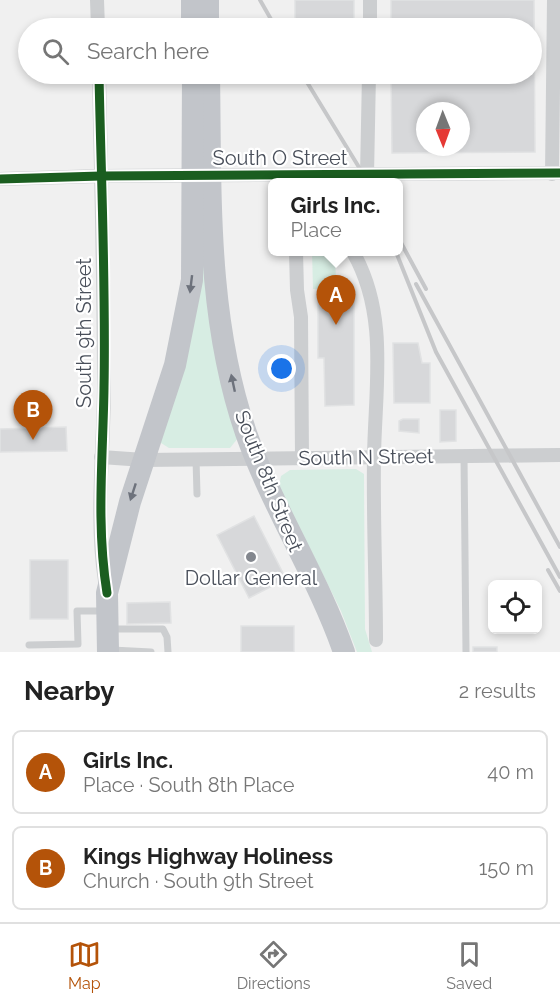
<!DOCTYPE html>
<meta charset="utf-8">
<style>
:root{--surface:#fff;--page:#f2f2f2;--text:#222;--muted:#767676;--line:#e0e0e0;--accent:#b45309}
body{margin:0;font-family:Raleway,sans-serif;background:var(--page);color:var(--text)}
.controls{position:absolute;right:18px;bottom:18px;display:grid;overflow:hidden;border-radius:9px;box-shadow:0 3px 9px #0003}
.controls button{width:54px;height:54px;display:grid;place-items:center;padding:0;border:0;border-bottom:2px solid var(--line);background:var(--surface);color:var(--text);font:30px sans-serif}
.compass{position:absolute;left:416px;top:102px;width:54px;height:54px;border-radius:50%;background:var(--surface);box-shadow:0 3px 9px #0003;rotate:179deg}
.you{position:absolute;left:282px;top:369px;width:21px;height:21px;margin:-15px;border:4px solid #fff;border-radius:50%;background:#1a73e8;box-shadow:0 0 0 9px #1a73e833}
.badge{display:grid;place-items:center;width:39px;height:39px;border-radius:50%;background:var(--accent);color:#fff;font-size:20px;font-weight:700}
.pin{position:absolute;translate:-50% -50px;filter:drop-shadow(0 2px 3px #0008)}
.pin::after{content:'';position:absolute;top:32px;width:21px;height:18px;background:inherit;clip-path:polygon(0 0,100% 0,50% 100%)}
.popup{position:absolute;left:268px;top:178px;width:135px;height:78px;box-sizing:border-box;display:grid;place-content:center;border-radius:9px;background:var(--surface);filter:drop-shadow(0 2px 4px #0005);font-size:20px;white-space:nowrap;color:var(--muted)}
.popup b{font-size:22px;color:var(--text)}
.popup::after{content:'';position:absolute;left:50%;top:100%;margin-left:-12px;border:12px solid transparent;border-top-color:var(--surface)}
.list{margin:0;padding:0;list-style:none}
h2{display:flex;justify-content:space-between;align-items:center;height:78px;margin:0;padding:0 24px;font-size:26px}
h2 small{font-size:20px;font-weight:400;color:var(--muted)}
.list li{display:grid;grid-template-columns:39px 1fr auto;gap:18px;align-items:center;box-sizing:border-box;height:84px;margin:0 12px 12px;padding:0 12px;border:2px solid var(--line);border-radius:9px}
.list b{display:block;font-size:22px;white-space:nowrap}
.list p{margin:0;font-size:20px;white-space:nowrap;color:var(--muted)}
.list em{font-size:20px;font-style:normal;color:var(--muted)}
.icon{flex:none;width:33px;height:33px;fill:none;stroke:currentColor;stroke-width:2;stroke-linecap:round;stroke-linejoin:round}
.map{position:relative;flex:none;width:560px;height:652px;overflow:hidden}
.search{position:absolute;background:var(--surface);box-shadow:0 3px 9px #0003;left:18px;right:18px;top:18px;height:66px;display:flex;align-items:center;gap:15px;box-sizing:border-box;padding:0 21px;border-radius:33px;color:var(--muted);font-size:22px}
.sheet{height:270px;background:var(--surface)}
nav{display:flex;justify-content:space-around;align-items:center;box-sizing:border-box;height:84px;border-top:2px solid var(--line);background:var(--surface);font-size:16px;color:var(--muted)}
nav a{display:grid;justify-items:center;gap:3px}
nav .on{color:var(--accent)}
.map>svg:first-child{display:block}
.green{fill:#d7ede3}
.building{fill:#d7d8da;stroke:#e1e2e3;stroke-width:1.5;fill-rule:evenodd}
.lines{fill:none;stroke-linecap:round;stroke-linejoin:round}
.service{stroke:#ccced0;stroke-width:7}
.minor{stroke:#ccced0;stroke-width:14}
.trunk{stroke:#c2c5ca;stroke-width:22}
.rail{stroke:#c6c7c9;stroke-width:4}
.cycleway-casing{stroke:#fff;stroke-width:13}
.cycleway{stroke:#1b5e20;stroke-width:9}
.oneway{fill:#6d727c}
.poi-dot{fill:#83878e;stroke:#fff;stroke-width:2}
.labels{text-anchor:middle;stroke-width:4.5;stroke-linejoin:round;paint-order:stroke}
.street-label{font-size:20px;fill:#494f5a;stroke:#fff}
.poi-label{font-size:20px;fill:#494f5a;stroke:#fff}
</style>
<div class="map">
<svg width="560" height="652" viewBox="0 0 560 652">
<rect width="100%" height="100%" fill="#f0f0f0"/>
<g class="green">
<path d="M202,238l36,200 -8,10h-61l-8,-5 -1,-7z"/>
<path d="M312,252h23l1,32 -6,4 -17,1z"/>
<path d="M356,469l8,5 1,155 7,23h-15l-16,-41 -62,-125 2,-10 9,-6z"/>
</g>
<g class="building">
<path d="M295,0h59v28h-42l-1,-8h-16z"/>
<path d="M391,0h143l1,152 -143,1 -1,-79h141v-46h-141zM425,111h36v36h-36z"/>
<path d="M354,292v113l-29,1 -1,-48h-6v-65z"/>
<path d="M393,343h25l4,20h8v40h-36z"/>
<path d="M440,410h16v31l-16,1z"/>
<path d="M403,419h16v14l-20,-2v-10z"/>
<path d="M66,427l1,24 -67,1v-23z"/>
<path d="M254,516l32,63 -37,19 -32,-63z"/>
<rect x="30" y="560" width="38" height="59"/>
<path d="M170,602l1,21 -44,1v-21z"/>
<rect x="241" y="626" width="53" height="26"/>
<rect x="473" y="647" width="24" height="5"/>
</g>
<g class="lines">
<g class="service">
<path d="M464,456l2,196"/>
<path d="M196,459l1,35"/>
<path d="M112,629h51l4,8 1,15"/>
<path d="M29,645l49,-1 -1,-33h28"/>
<path d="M112,650l39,2"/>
</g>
<g class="minor">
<path d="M97,0l1,28"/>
<path d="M370,0v28"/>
<path d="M99,74c2,103 5,207 5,311 0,65 -9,131 1,196"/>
<path d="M552,174l2,-174"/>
<path d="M367,175l2,-101"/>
<path d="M0,179l101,-3 459,-3"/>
<path d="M296,252l1,38 4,27 1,141"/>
<path d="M353,252c36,63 22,135 21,205 -1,61 2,122 2,183"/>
<path d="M101,457l43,3 416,-5"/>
</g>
<g class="trunk">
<path d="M192,0v28"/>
<path d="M208,0v28"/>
<path d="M209,74c2,120 -3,243 37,359 27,76 72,144 98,219"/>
<path d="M108,652l-1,-59 23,-91 45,-137 17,-85 1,-206"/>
</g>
<g class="rail">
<path d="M260,0l16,28"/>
<path d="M302,74l66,108"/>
<path d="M399,239l27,50"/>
<path d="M396,252l40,100 124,225"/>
<path d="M416,284l144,263"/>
<path d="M548,570l12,21"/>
</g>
<defs>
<g id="cycleway">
<path d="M99,74c2,104 7,209 5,314 -1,68 -8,137 3,205"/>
<path d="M0,179l101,-3 459,-3"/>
</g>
</defs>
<use href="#cycleway" class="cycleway-casing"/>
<use href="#cycleway" class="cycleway"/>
</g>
<defs><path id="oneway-solid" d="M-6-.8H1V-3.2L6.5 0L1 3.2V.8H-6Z" transform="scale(1.5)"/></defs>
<g class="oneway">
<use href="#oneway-solid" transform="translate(191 284) rotate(97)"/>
<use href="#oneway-solid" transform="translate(233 383) rotate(-102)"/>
<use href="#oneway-solid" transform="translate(133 492) rotate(108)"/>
</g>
<circle class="poi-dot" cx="251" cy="557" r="6"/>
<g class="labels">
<g class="street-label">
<text x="280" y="165">South O Street</text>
<text transform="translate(84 333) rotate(-90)" y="7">South 9th Street</text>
<text transform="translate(366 457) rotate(-1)" y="7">South N Street</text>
<text transform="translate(269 481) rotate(68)" y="7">South 8th Street</text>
</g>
<g class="poi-label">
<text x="251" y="585">Dollar General</text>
</g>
</g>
</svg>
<div class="controls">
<button><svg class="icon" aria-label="locate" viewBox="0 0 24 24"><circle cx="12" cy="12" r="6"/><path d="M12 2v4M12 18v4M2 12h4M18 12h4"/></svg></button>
</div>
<svg class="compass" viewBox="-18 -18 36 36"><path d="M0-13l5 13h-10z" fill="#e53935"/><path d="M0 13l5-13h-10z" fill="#767676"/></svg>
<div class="you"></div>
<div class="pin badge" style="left:336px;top:325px">A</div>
<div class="popup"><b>Girls Inc.</b>Place</div>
<div class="pin badge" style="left:33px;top:440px">B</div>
<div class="search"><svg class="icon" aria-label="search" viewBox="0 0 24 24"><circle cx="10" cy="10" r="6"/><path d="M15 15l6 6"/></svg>Search here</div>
</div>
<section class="sheet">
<h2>Nearby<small>2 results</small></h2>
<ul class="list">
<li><span class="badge">A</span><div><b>Girls Inc.</b><p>Place · South 8th Place</p></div><em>40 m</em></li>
<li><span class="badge">B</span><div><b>Kings Highway Holiness</b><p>Church · South 9th Street</p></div><em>150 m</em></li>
</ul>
</section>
<nav>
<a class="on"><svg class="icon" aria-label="map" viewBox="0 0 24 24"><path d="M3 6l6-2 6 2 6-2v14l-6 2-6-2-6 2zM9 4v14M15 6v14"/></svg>Map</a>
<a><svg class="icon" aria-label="directions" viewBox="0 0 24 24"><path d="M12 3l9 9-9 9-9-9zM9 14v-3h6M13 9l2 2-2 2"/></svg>Directions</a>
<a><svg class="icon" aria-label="saved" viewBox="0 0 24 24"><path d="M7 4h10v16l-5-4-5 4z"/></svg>Saved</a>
</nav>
